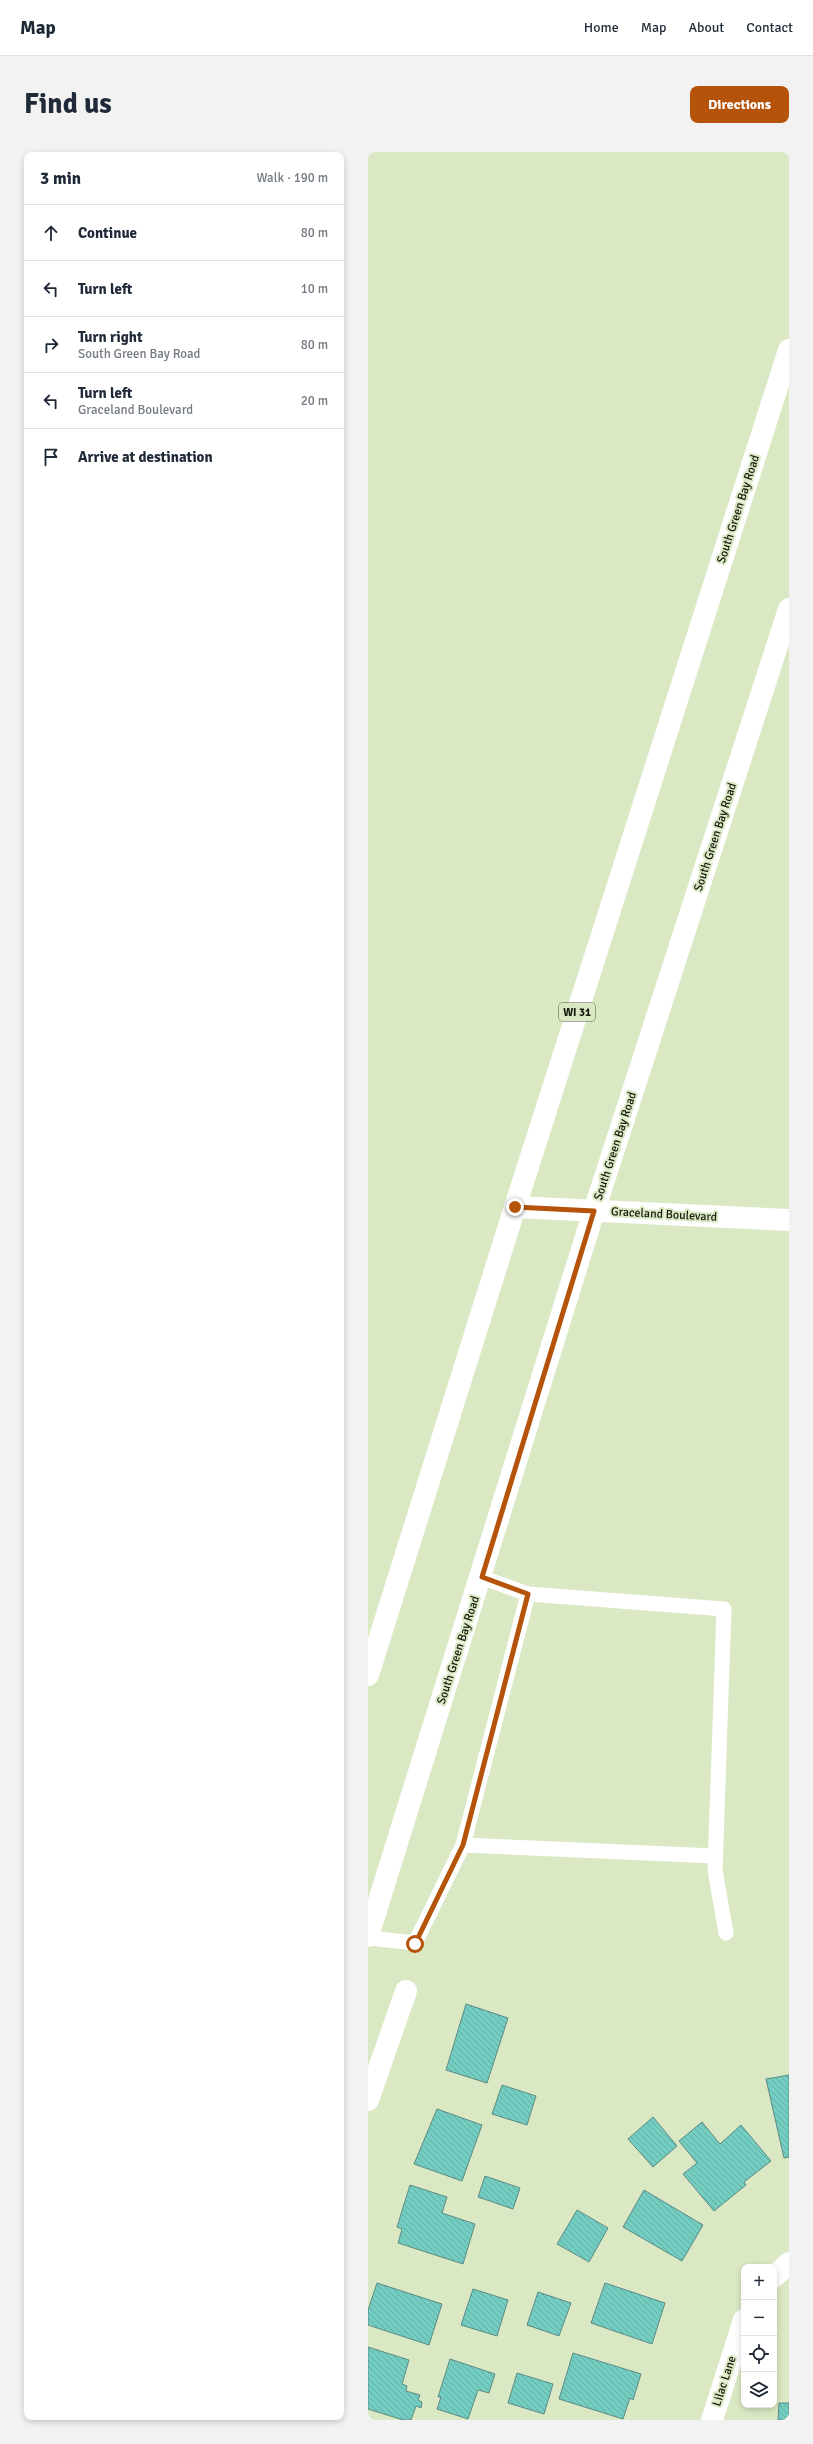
<!DOCTYPE html>
<meta charset="utf-8">
<style>
:root{--surface:#fff;--page:#f2f2f3;--text:#1f2937;--muted:#747a83;--line:#e0e1e3;--accent:#b45309}
body{margin:0;font-family:Signika,sans-serif;background:var(--page);color:var(--text)}
.controls{position:absolute;right:12px;bottom:12px;display:grid;overflow:hidden;border-radius:8px;box-shadow:0 2px 6px #0003}
.controls button{width:36px;height:36px;display:grid;place-items:center;padding:0;border:0;border-bottom:1px solid var(--line);background:var(--surface);color:var(--text);font:20px sans-serif}
.stop{position:absolute;width:12px;height:12px;margin:-9px;border:3px solid #b45309;border-radius:50%;background:#fff}
.stop.end{background:#b45309;border-color:#fff;box-shadow:0 1px 4px #0008}
.list{margin:0;padding:0;list-style:none}
h2{display:flex;justify-content:space-between;align-items:center;height:52px;margin:0;padding:0 16px;font-size:17px}
h2 small{font-size:13px;font-weight:400;color:var(--muted)}
.list li{display:grid;grid-template-columns:26px 1fr auto;gap:12px;align-items:center;box-sizing:border-box;height:56px;padding:0 16px;border-top:1px solid var(--line)}
.list b{display:block;font-size:15px;white-space:nowrap}
.list p{margin:0;font-size:13px;white-space:nowrap;color:var(--muted)}
.list em{font-size:13px;font-style:normal;color:var(--muted)}
.icon{flex:none;width:22px;height:22px;fill:none;stroke:currentColor;stroke-width:2;stroke-linecap:round;stroke-linejoin:round}
.map{position:relative;flex:none;width:421px;height:2268px;overflow:hidden;border-radius:8px}
header{display:flex;align-items:center;gap:24px;box-sizing:border-box;height:56px;padding:0 20px;background:var(--surface);border-bottom:1px solid var(--line)}
header strong{font-size:19px}
nav{display:flex;gap:22px;margin-inline-start:auto;font-size:14px}
.intro{display:flex;align-items:center;justify-content:space-between;box-sizing:border-box;height:96px;padding:0 24px}
h1{margin:0;font-size:28px}
.button{padding:10px 18px;border-radius:8px;background:var(--accent);color:#fff;font-size:14px;font-weight:700}
main{display:flex;gap:24px;padding:0 24px}
aside{flex:1;background:var(--surface);border-radius:8px;box-shadow:0 2px 6px #0003}
.map>svg:first-child{display:block}
.building{fill:url(#building-back-hatch);stroke:#5d8b84}
.lines{fill:none;stroke-linecap:round;stroke-linejoin:round}
.lane{stroke:#fff;stroke-width:15}
.street{stroke:#fff;stroke-width:22}
.secondary{stroke:#fff;stroke-width:22}
.primary{stroke:#fff;stroke-width:22}
.route{stroke:#b45309;stroke-width:5}
.labels{text-anchor:middle;stroke-width:4;stroke-linejoin:round;paint-order:stroke}
.shield{fill:#dae8c3;stroke:#4f5643;stroke-width:1}
.shield-label{font-size:11px;font-weight:bold;fill:#14180c}
.street-label{font-size:12px;fill:#14180c;stroke:#dae8c3}
</style>
<header>
<strong>Map</strong>
<nav><a>Home</a><a>Map</a><a>About</a><a>Contact</a></nav>
</header>
<div class="intro"><h1>Find us</h1><a class="button">Directions</a></div>
<main>
<aside>
<h2>3 min<small>Walk · 190 m</small></h2>
<ul class="list">
<li><svg class="icon" aria-label="ahead" viewBox="0 0 24 24"><path d="M12 20V5M6 11l6-6 6 6"/></svg><div><b>Continue</b></div><em>80 m</em></li>
<li><svg class="icon" aria-label="left" viewBox="0 0 24 24"><path d="M17 20v-9H6M10 6l-5 5 5 5"/></svg><div><b>Turn left</b></div><em>10 m</em></li>
<li><svg class="icon" aria-label="right" viewBox="0 0 24 24"><path d="M7 20v-9h11M14 6l5 5-5 5"/></svg><div><b>Turn right</b><p>South Green Bay Road</p></div><em>80 m</em></li>
<li><svg class="icon" aria-label="left" viewBox="0 0 24 24"><path d="M17 20v-9H6M10 6l-5 5 5 5"/></svg><div><b>Turn left</b><p>Graceland Boulevard</p></div><em>20 m</em></li>
<li><svg class="icon" aria-label="arrive" viewBox="0 0 24 24"><path d="M6 21V4h12l-3 4 3 4H6"/></svg><div><b>Arrive at destination</b></div></li>
</ul>
</aside>
<div class="map">
<svg width="421" height="2268" viewBox="0 0 421 2268">
<defs>
<pattern id="building-back-hatch" width="6" height="6" patternUnits="userSpaceOnUse"><rect width="6" height="6" fill="#73cdc1"/><path d="M-1 5l2 2M0 0l6 6M5-1l2 2" fill="none" stroke="#63afa5"/></pattern>
</defs>
<rect width="100%" height="100%" fill="#dae8c3"/>
<g class="building">
<path d="M98,1852l42,14 -21,65 -41,-13z"/>
<path d="M421,1923v82l-5,1 -18,-79z"/>
<path d="M134,1933l34,11 -9,29 -35,-11z"/>
<path d="M69,1957l45,16 -20,56 -48,-17z"/>
<path d="M285,1965l24,29 -24,21 -25,-28z"/>
<path d="M334,1970l18,22 21,-19 30,36 -27,21 2,3 -32,26 -31,-37 14,-11 -18,-22z"/>
<path d="M117,2024l35,12 -7,21 -35,-12z"/>
<path d="M42,2033l37,12 -5,16 33,11 -12,40 -65,-21 4,-14 -5,-2z"/>
<path d="M276,2038l59,35 -21,36 -59,-34z"/>
<path d="M209,2058l31,18 -19,34 -32,-18z"/>
<path d="M9,2131l65,21 -13,41 -61,-20v-15z"/>
<path d="M237,2131l60,20 -13,41 -61,-21z"/>
<path d="M105,2137l35,11 -11,36 -36,-11z"/>
<path d="M170,2140l33,11 -12,33 -32,-11z"/>
<path d="M0,2195l41,13 -7,24 5,2 -1,5 14,4 -2,5 4,2 -1,6 -5,-2 -5,14h-8l-35,-11z"/>
<path d="M205,2201l68,21 -8,26 -3,-2 -7,21 -64,-20z"/>
<path d="M82,2207l45,15 -6,19 -11,-3 -10,29 -31,-10 4,-12h-3z"/>
<path d="M149,2221l36,11 -9,30 -36,-11z"/>
<path d="M411,2251h10v17h-11z"/>
</g>
<g class="lines">
<g class="lane">
<path d="M113,1425l47,17"/>
<path d="M95,1693l253,11"/>
<path d="M0,1786l47,5 48,-98 65,-251 196,15 -9,261 11,63"/>
</g>
<g class="street">
<path d="M0,1948l38,-109"/>
<path d="M406,2125l15,-14"/>
<path d="M344,2268l32,-100"/>
</g>
<path class="secondary" d="M147,1055l274,13"/>
<g class="primary">
<path d="M0,1523l147,-468 274,-857"/>
<path d="M0,1784l226,-725 195,-602"/>
</g>
</g>
<g class="lines">
<path class="route" d="M47,1792l48,-99 65,-251 -46,-17 112,-366 -79,-4"/>
</g>
<g class="labels">
<rect class="shield" x="191" y="851" width="36" height="18" rx="3"/>
<g class="shield-label">
<text x="209" y="864">WI 31</text>
</g>
<g class="street-label">
<text transform="translate(370 357) rotate(-72)" y="4">South Green Bay Road</text>
<text transform="translate(347 685) rotate(-72)" y="4">South Green Bay Road</text>
<text transform="translate(247 994) rotate(-72)" y="4">South Green Bay Road</text>
<text transform="translate(296 1062) rotate(3)" y="4">Graceland Boulevard</text>
<text transform="translate(90 1498) rotate(-72)" y="4">South Green Bay Road</text>
<text transform="translate(356 2229) rotate(-72)" y="4">Lilac Lane</text>
</g>
</g>
</svg>
<div class="controls">
<button>+</button>
<button>−</button>
<button><svg class="icon" aria-label="locate" viewBox="0 0 24 24"><circle cx="12" cy="12" r="6"/><path d="M12 2v4M12 18v4M2 12h4M18 12h4"/></svg></button>
<button><svg class="icon" aria-label="layers" viewBox="0 0 24 24"><path d="M12 4l9 5-9 5-9-5zM3 14l9 5 9-5"/></svg></button>
</div>
<div class="stop" style="left:47px;top:1792px"></div>
<div class="stop end" style="left:147px;top:1055px"></div>
</div>
</main>
